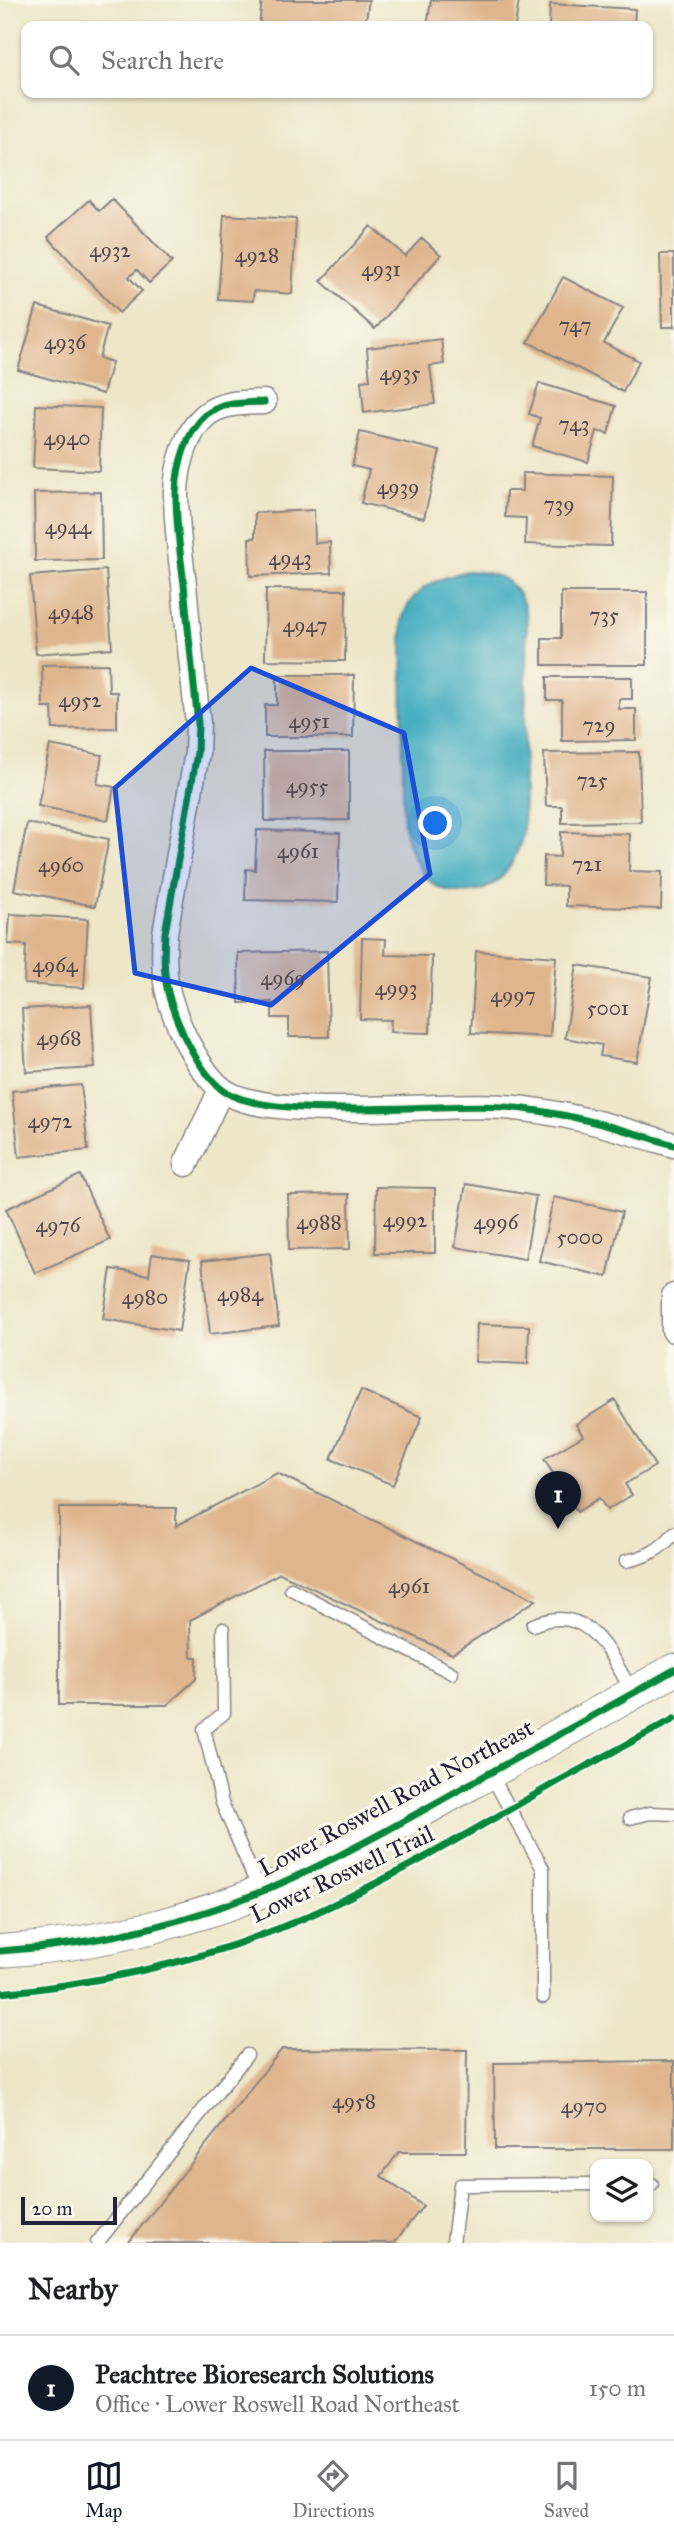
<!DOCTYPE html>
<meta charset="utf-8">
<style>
:root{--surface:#fff;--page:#f6f6f6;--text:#202124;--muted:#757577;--line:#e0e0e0;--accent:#111827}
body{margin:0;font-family:"IM FELL Great Primer",serif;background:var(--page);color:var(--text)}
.controls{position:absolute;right:21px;bottom:21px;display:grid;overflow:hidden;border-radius:14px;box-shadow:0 2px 5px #0004}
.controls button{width:63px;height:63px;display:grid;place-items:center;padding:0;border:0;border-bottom:2px solid var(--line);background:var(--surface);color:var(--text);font:35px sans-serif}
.scale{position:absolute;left:21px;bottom:18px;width:96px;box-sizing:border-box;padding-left:7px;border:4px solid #22223b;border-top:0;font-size:19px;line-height:24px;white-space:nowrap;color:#22223b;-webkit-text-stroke:5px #fbf7ec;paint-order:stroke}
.you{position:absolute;left:436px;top:824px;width:24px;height:24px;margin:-18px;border:5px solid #fff;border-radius:50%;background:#1a73e8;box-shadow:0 0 0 10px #1a73e833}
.badge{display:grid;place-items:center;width:46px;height:46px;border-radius:50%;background:var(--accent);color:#fff;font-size:23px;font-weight:700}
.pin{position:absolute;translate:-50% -58px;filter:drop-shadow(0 2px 4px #0008)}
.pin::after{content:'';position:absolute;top:37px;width:24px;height:21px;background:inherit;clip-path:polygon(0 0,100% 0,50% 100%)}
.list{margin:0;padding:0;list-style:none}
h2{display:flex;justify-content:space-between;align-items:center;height:91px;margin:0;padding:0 28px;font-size:30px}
h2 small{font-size:23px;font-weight:400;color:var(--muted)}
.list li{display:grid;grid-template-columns:46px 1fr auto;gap:21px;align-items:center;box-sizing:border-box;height:105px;padding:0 28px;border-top:2px solid var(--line)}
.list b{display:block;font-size:26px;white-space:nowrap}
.list p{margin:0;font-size:23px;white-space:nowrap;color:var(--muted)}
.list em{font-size:23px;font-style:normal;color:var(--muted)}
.icon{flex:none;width:38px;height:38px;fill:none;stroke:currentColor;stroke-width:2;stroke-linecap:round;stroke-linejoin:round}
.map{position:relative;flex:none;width:674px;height:2243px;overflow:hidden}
.search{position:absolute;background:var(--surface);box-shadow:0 2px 5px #0004;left:21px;right:21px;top:21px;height:77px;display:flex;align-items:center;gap:18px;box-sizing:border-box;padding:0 24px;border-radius:14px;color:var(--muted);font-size:26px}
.sheet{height:196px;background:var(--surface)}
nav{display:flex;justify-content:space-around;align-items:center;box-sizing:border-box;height:98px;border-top:2px solid var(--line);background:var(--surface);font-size:19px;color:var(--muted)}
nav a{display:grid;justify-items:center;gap:4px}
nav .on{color:var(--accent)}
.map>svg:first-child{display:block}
.water{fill:#40abbf;stroke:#31667d;stroke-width:2}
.building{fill:#dfb58d}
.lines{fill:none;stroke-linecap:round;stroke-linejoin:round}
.service-casing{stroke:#888482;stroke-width:15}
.minor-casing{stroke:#888482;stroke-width:27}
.tertiary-casing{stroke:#888482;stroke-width:34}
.service{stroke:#fff;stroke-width:12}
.minor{stroke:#fff;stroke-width:24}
.tertiary{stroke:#fff;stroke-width:32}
.cycleway-casing{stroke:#fbf7ec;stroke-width:11}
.cycleway{stroke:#00873e;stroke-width:7}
.marked{fill:#1d4ed8;fill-opacity:0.2;stroke:#1d4ed8;stroke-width:5;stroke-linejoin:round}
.labels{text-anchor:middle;stroke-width:7;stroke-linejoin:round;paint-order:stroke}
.number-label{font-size:21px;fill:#514750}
.street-label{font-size:24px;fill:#22223b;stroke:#fbf7ec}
</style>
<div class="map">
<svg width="674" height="2243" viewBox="0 0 674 2243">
<rect width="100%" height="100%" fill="#fbf7ec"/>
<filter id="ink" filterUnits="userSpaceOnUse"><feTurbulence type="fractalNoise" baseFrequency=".0143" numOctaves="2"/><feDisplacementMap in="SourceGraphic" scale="14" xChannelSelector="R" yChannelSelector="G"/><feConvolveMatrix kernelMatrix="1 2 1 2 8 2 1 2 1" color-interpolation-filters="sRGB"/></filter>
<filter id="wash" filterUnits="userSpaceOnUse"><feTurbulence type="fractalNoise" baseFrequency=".00686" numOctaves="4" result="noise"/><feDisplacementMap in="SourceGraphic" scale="28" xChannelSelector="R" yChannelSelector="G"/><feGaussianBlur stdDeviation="1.57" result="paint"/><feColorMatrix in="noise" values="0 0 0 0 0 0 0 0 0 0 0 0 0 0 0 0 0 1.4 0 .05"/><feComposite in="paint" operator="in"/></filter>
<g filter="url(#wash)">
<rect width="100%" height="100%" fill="#ede6c8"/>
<path class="water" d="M467,571c35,1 53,11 60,47l-4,215c-8,33 -27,64 -66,59 -9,-1 -18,-3 -25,-9 -17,-15 -24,-38 -29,-59l-1,-205c10,-32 35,-40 65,-48z"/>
<g id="blocks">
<g class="building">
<path d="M262,0h107l-4,26h-106z"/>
<path d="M431,0h88l-4,26h-88z"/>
<path d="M550,4l85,5 -1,17h-85z"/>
<path d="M112,199l60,63 -23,21 -12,-13 -8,7 13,14 -23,22 -71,-76 41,-37 10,11z"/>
<path d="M224,215l72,4 -4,75 -38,-3 -1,10 -35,-2z"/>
<path d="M371,226l34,30 17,-18 19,17 -66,74 -54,-48z"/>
<path d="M660,254h14v73h-12z"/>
<path d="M563,277l60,31 -19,35 35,18 -16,31 -95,-50z"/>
<path d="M37,306l71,20 -9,32 13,4 -9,32 -85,-24z"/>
<path d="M441,339l3,25 -14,2 5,38 -71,9 -3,-32 9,-1 -3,-32z"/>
<path d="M539,383l77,23 -8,28 -11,-3 -9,31 -56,-16 8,-28 -11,-4z"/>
<path d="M36,405l65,3 -2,63 -66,-3z"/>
<path d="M360,432l80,19 -16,67 -63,-15 8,-33 -17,-4z"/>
<path d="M522,473l91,3 -2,70 -86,-2 1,-26 -21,-1 1,-26h16z"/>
<path d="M101,492l1,68 -67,1 -1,-68z"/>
<path d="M314,510l1,33 15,-1 1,31 -81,3 -1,-38h6v-25z"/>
<path d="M106,570l6,78 -76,6 -6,-78z"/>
<path d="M266,589l80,1 -1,71 -80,-1z"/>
<path d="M561,592h86v73h-105v-27h19z"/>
<path d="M108,664l1,28h8v36l-64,1 -1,-21h-9l-1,-43z"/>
<path d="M277,675h77l-1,62h-88v-32h12z"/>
<path d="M547,677h85v22h-13v10h17v31l-74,1v-41h-15z"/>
<path d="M50,745l52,10 -5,29 17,3 -6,33 -70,-14z"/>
<path d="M264,751h85v69l-84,1z"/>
<path d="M639,752l2,70 -79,1v-17h-16l-2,-53z"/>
<path d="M27,823l82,16 -14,67 -81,-16z"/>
<path d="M257,830l83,3 -2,69 -93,-2 1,-31 9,1z"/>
<path d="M561,832l69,2 -1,37 33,1 -1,37 -95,-3v-20l-23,-1 1,-29 16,1z"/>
<path d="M10,914l78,5 -4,69 -60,-4 2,-39 -18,-1z"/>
<path d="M362,938l24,1 -1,16 47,1 -2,77 -40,-1 1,-12 -31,-1z"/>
<path d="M327,951l2,86h-40v-19h-17v-16l-33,1 -1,-50z"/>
<path d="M476,951l80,6 -6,80 -79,-4z"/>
<path d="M577,965l75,12 -15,85 -37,-6 2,-11 -37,-7z"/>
<path d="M91,1005l4,63 -69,4 -4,-63z"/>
<path d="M81,1085l7,65 -69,7 -7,-66z"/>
<path d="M80,1175l30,65 -75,33 -29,-64z"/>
<path d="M466,1184l70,12 -11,63 -70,-12z"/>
<path d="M376,1187l59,1v65h-60z"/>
<path d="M349,1194l1,55 -61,1 -1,-55z"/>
<path d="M554,1197l68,15 -15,65 -68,-16z"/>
<path d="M270,1253l9,73 -69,8 -8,-73z"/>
<path d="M152,1254l38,6 -11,71 -76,-12 8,-50 38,6z"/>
<path d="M477,1324l52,2 -1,38 -53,-2z"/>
<path d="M361,1390l61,27 -29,68 -62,-26z"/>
<path d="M615,1400l40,66 -30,18 7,11 -25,15 -8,-12 -22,14 -33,-53 39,-23 -7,-12z"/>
<path d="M277,1473l259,127 -84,54 -172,-81 -90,47 1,37h6l-1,22 -29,26h-108v-197h117v18z"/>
<path d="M282,2049l185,1 -1,102h-67l-18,24 42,30 -29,37h-266z"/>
<path d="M674,2061v88h-179l-1,-86z"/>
</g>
</g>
</g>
<g filter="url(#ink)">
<use href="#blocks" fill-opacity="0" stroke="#888482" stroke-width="2"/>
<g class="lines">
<defs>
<g id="service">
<path d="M626,1561c20,-4 35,-11 48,-28"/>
<path d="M291,1589l161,84"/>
<path d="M533,1625c56,-24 76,28 100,68"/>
<path d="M223,1629l1,84 -20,16 18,74 38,89"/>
<path d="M490,1773l53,96v128"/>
<path d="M630,1818l20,-5 24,1"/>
<path d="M648,2184h4"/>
<path d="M97,2243l150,-188"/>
<path d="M453,2243l7,-58 135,-1"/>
</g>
<g id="minor">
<path d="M264,402c-20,1 -41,0 -57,12 -21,17 -30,52 -31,78 0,31 4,62 8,92 4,46 9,93 14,139l-1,30 -32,180c-3,43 1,64 19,103 9,18 20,38 36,52 41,36 223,14 283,19 60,4 114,21 171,38"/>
<path d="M186,1164l35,-74"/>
<path d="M674,1296v34"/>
</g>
<path id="tertiary" d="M0,1951c101,-6 205,-32 297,-75 64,-30 125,-65 187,-100 63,-35 127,-70 190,-106"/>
</defs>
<use href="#service" class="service-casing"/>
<use href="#minor" class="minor-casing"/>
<use href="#tertiary" class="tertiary-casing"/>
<use href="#service" class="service"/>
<use href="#minor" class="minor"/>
<use href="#tertiary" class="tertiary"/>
<defs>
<g id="cycleway">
<path d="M264,402c-20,1 -41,0 -57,12 -21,17 -30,52 -31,78 0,31 4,62 8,92 4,46 9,93 14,139l-1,30 -32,180c-3,43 1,64 19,103 9,18 20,38 36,52 41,36 223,14 283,19 60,4 114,21 171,38"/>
<path d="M0,1951c101,-6 205,-32 297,-75 64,-30 125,-65 187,-100 63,-35 127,-70 190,-106"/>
<path d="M0,1993c104,-10 208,-33 304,-75 87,-39 170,-88 253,-136 39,-21 78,-42 117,-63"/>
</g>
</defs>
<use href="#cycleway" class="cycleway-casing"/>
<use href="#cycleway" class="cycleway"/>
</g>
</g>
<path class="marked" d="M251,668l153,65 26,141 -159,131 -136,-32 -20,-185z"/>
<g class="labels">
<g class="number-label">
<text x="110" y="257">4932</text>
<text x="257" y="262">4928</text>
<text x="381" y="276">4931</text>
<text x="575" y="332">747</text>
<text x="65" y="349">4936</text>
<text x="400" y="380">4935</text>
<text x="574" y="431">743</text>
<text x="67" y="445">4940</text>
<text x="398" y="494">4939</text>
<text x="559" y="511">739</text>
<text x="68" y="534">4944</text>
<text x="290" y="565">4943</text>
<text x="71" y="619">4948</text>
<text x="604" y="622">735</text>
<text x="305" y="632">4947</text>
<text x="80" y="707">4952</text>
<text x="309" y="728">4951</text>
<text x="599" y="732">729</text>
<text x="592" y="787">725</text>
<text x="307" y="793">4955</text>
<text x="298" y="858">4961</text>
<text x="587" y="871">721</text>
<text x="61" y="872">4960</text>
<text x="55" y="972">4964</text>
<text x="283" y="985">4969</text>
<text x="396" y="995">4993</text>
<text x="513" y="1002">4997</text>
<text x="608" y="1015">5001</text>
<text x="59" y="1045">4968</text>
<text x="50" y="1128">4972</text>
<text x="405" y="1227">4992</text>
<text x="319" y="1229">4988</text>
<text x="496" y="1229">4996</text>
<text x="58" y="1232">4976</text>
<text x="580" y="1244">5000</text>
<text x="240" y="1301">4984</text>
<text x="145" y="1304">4980</text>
<text x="409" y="1593">4961</text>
<text x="354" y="2108">4958</text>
<text x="584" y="2113">4970</text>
</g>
<g class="street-label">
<text transform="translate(396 1798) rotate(-28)" y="8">Lower Roswell Road Northeast</text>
<text transform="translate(342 1874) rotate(-25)" y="8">Lower Roswell Trail</text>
</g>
</g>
</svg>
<div class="controls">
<button><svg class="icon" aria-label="layers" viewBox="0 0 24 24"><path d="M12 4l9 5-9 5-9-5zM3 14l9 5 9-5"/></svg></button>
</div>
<div class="scale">20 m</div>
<div class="you"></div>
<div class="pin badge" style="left:558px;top:1529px">1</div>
<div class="search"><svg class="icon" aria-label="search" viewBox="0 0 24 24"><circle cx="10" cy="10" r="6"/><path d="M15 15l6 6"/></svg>Search here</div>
</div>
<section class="sheet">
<h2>Nearby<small></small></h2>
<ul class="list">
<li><span class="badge">1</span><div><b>Peachtree Bioresearch Solutions</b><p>Office · Lower Roswell Road Northeast</p></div><em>150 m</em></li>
</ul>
</section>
<nav>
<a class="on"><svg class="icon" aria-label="map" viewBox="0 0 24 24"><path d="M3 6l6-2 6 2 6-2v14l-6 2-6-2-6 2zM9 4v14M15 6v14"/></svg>Map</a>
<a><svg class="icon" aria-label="directions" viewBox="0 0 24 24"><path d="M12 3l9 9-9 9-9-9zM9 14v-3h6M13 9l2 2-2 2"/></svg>Directions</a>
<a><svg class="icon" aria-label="saved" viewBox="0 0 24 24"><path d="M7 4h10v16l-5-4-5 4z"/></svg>Saved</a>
</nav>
